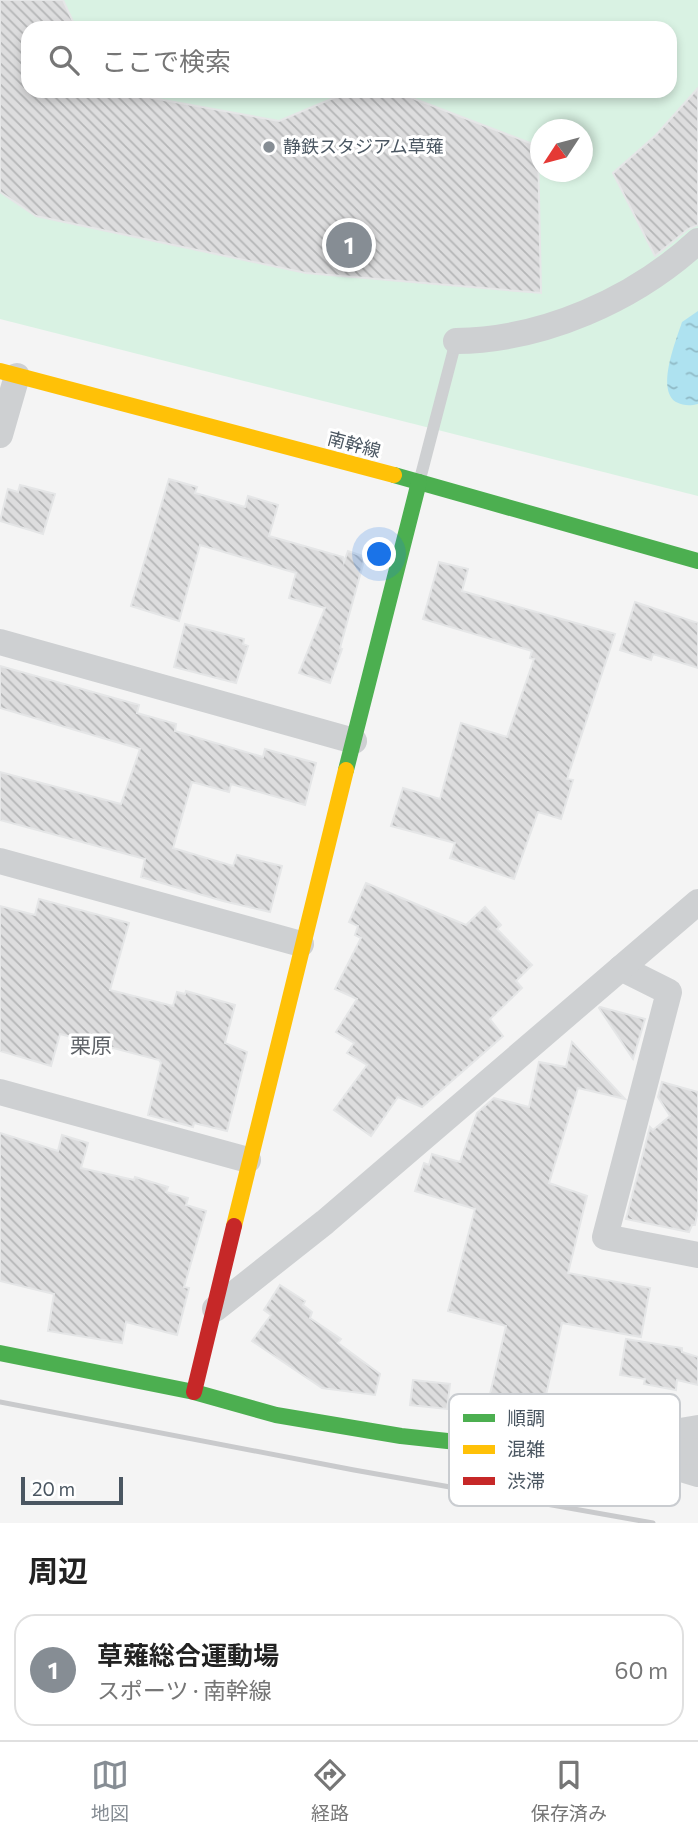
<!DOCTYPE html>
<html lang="ja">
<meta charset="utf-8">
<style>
:root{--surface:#fff;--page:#f6f6f6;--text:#222;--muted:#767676;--line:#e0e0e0;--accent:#868d94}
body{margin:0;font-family:Commissioner,"Noto Sans JP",sans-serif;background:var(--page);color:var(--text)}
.compass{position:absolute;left:530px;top:119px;width:63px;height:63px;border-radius:50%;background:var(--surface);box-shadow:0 4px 10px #0003;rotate:234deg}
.scale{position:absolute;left:21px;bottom:18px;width:102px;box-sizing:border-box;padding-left:7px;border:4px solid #4a5661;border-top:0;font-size:19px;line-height:24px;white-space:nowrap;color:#4a5661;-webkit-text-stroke:5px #fff;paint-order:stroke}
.you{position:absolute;left:380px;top:555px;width:24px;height:24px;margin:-18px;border:5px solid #fff;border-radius:50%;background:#1a73e8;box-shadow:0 0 0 10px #1a73e833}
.badge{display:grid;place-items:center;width:46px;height:46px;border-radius:50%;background:var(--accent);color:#fff;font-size:23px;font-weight:700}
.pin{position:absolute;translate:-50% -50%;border:4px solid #fff;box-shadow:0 2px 7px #0006}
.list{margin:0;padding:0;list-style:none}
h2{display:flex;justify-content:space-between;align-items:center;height:91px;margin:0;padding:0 28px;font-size:30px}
h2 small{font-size:23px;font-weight:400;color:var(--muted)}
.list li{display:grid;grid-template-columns:46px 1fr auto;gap:21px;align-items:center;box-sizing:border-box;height:112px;margin:0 14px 14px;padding:0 14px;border:2px solid var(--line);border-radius:21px}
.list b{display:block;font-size:26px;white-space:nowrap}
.list p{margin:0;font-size:23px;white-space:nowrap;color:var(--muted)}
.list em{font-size:23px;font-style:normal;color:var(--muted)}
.icon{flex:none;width:38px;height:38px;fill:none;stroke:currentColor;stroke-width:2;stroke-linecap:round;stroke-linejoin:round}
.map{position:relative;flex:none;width:698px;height:1523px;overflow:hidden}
.search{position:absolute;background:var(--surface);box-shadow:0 4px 10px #0003;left:21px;right:21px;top:21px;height:77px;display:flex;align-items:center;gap:18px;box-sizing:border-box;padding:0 24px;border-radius:21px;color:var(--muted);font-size:26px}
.sheet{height:217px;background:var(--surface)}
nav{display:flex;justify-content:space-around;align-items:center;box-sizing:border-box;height:98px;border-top:2px solid var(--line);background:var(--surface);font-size:19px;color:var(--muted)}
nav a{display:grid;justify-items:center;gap:4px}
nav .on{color:var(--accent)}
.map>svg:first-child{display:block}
.pitch{fill:#d9f2e3;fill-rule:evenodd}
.water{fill:url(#water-ripples)}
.building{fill:url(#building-back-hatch);stroke:#e5e6e7;stroke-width:2}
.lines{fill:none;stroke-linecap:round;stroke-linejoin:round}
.lane{stroke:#ced0d2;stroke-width:12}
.street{stroke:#ced0d2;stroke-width:26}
.fast{stroke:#4caf50;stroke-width:16}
.slow{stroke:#ffc107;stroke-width:16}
.jam{stroke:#c62828;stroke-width:16}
.rail{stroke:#c9cacc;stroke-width:5}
.poi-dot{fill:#868d94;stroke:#fff;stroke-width:2.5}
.labels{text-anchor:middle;stroke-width:6;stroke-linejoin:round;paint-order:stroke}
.poi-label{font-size:18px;fill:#4a5661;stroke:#fff;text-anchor:start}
.street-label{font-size:18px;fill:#4a5661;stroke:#fff}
.quarter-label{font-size:21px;fill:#5f6368;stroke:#fff}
.key{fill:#fff;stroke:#c9ccd0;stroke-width:2}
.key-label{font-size:19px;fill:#4a5661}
</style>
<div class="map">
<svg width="698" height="1523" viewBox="0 0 698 1523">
<defs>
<pattern id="water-ripples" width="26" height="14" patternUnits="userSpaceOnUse" patternTransform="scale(1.75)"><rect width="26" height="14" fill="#aee2f0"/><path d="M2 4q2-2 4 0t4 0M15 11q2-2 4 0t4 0" fill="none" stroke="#90bac6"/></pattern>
<pattern id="building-back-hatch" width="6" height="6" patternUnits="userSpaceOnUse" patternTransform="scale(1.75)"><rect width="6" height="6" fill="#ddddde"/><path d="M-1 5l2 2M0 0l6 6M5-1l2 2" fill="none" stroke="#b5b6b7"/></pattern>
</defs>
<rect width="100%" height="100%" fill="#f4f4f4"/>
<path class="pitch" d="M0,0h698v496l-698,-177zM28,28h642v63h-642zM540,130h42v42h-42z"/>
<path class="water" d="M698,311v93c-8,2 -14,2 -22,-2 -20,-13 0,-61 6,-80z"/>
<g class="building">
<path d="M0,0h63l13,28h-48v63h86l165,30 71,-30h44l144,55 3,147 -235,-20 -270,-57 -36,-24z"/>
<path d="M698,88v137l-10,4 -33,27 -42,-83 43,-38z"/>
<path d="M169,479l28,8 -2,6 50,14 3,-11 30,9 -9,31 74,21 1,5 4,-11 17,6 -25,91 2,1 -12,34 -31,-10 26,-65 -36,-10 7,-25 -96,-28 -21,76 -48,-15z"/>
<path d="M20,485l35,9 -12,40 -43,-13 8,-32 10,3z"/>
<path d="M439,562l29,7 -6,22 153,43 -48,145 6,1 -12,39 -23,-7 -24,67 -64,-21 5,-15 -64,-17 12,-38 37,11 21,-76 46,14 27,-78 -4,-1 2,-7 -109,-32z"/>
<path d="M635,602l63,21v45l-45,-14 -2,6 -31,-10z"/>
<path d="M185,624l59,15 -1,5 5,2 -12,37 -62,-16z"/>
<path d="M0,666l139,39 -2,8 39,11 -1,7 88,26 2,-8 51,14 -11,42 -74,-21 -2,8 -37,-10 -19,66 60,18 4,-11 45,11 -12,46 -47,-11 -82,-24 4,-18 -145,-39v-48l121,32 19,-55 -140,-41z"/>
<path d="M366,883l100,42 19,-18 16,18 -4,4 35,36 -16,16 6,7 -32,31 13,17 -81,71 -24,-10 -27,39 -37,-26 33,-45 -20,-12 7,-10 -18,-11 21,-33 -22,-10 26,-51 -6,-3 3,-9 -9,-4z"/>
<path d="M39,899l90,24 -19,67 63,16 4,-14 8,2 1,-3 49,14 -10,38 22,9 -20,79 -33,-8 -1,4 -45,-12 13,-52 -2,-3 -99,-26 -9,32 -51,-15v-145l35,9z"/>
<path d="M600,1007l45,12 -12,40 -34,-51z"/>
<path d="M572,1042l53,57 -47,-11 -29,95 38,13 -19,77 82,15 -9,49 -79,-14 -22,99 -54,-11 20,-85 -58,-15 27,-102 -60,-18 9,-28 5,2 3,-11 28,8 17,-49 17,-15 35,9 10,-45 27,5z"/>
<path d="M662,1082l36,10v118l-3,15h-3l-3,7 -63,-13 24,-92 3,3 17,-14 -12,-19z"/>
<path d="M0,1133l58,18 4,-16 26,8 -7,25 53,12 1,-3 33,10 -2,5 22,6 -2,7 20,6 -22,76 5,1 -12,47 -51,-13 -4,21 -74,-12 6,-37 -54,-13z"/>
<path d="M280,1285l25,16 -2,4 9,7 -2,6 31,21 -3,4 42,31 -5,21 -53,-7 -70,-47 19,-26 -7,-5z"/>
<path d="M626,1339l56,9v4l16,5v28l-21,-5 -1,10 -32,-6 1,-5 -25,-4z"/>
<path d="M413,1380l37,4 -3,25 -37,-4z"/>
</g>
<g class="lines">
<path class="lane" d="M420,479l36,-138"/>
<g class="street">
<path d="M456,341c87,-1 178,-41 242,-100"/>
<path d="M0,435l17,-59"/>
<path d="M0,642l354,99"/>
<path d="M0,861l301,83"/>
<path d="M621,968l48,24 -64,245 93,18"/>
<path d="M0,1092l248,68"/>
<path d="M215,1309l110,-87 373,-320"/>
<path d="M604,1444l94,-16"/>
<path d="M582,1448l60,9 56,17"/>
<path d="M657,1451l41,1"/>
</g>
<g class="fast">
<path d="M394,475l304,86"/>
<path d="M346,770l73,-288"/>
<path d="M0,1353l194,39 82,23 125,21 93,10 88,2"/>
</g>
<g class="slow">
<path d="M0,371l394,104"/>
<path d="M234,1226l112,-456"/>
</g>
<path class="jam" d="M194,1392l40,-166"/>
<path class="rail" d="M0,1402l354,68 299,53"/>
</g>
<circle class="poi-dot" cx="269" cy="147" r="7"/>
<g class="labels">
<g class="poi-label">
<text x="283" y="153">静鉄スタジアム草薙</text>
</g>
<g class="street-label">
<text transform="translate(354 445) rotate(15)" y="6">南幹線</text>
</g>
<g class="quarter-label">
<text x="91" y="1053">栗原</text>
</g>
</g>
<rect x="449" y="1394" width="231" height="112" rx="10" class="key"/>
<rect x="463" y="1414" width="32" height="8" fill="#4caf50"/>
<rect x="463" y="1445" width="32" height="9" fill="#ffc107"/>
<rect x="463" y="1477" width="32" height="8" fill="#c62828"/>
<g class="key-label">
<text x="507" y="1425">順調</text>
<text x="507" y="1456">混雑</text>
<text x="507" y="1488">渋滞</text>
</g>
</svg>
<svg class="compass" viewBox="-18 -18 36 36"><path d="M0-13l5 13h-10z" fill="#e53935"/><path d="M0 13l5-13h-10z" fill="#767676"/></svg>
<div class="scale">20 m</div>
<div class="you"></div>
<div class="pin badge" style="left:349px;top:245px">1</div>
<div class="search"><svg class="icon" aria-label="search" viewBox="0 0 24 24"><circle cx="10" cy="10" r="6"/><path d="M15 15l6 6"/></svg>ここで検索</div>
</div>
<section class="sheet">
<h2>周辺<small></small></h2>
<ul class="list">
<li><span class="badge">1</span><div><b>草薙総合運動場</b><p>スポーツ · 南幹線</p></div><em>60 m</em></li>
</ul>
</section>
<nav>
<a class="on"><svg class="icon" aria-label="map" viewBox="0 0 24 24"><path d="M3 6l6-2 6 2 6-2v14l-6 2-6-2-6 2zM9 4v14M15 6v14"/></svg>地図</a>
<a><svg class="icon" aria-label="directions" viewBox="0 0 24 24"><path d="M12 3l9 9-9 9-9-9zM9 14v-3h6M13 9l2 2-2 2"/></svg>経路</a>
<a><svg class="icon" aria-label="saved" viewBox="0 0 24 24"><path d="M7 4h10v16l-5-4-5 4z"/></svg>保存済み</a>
</nav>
